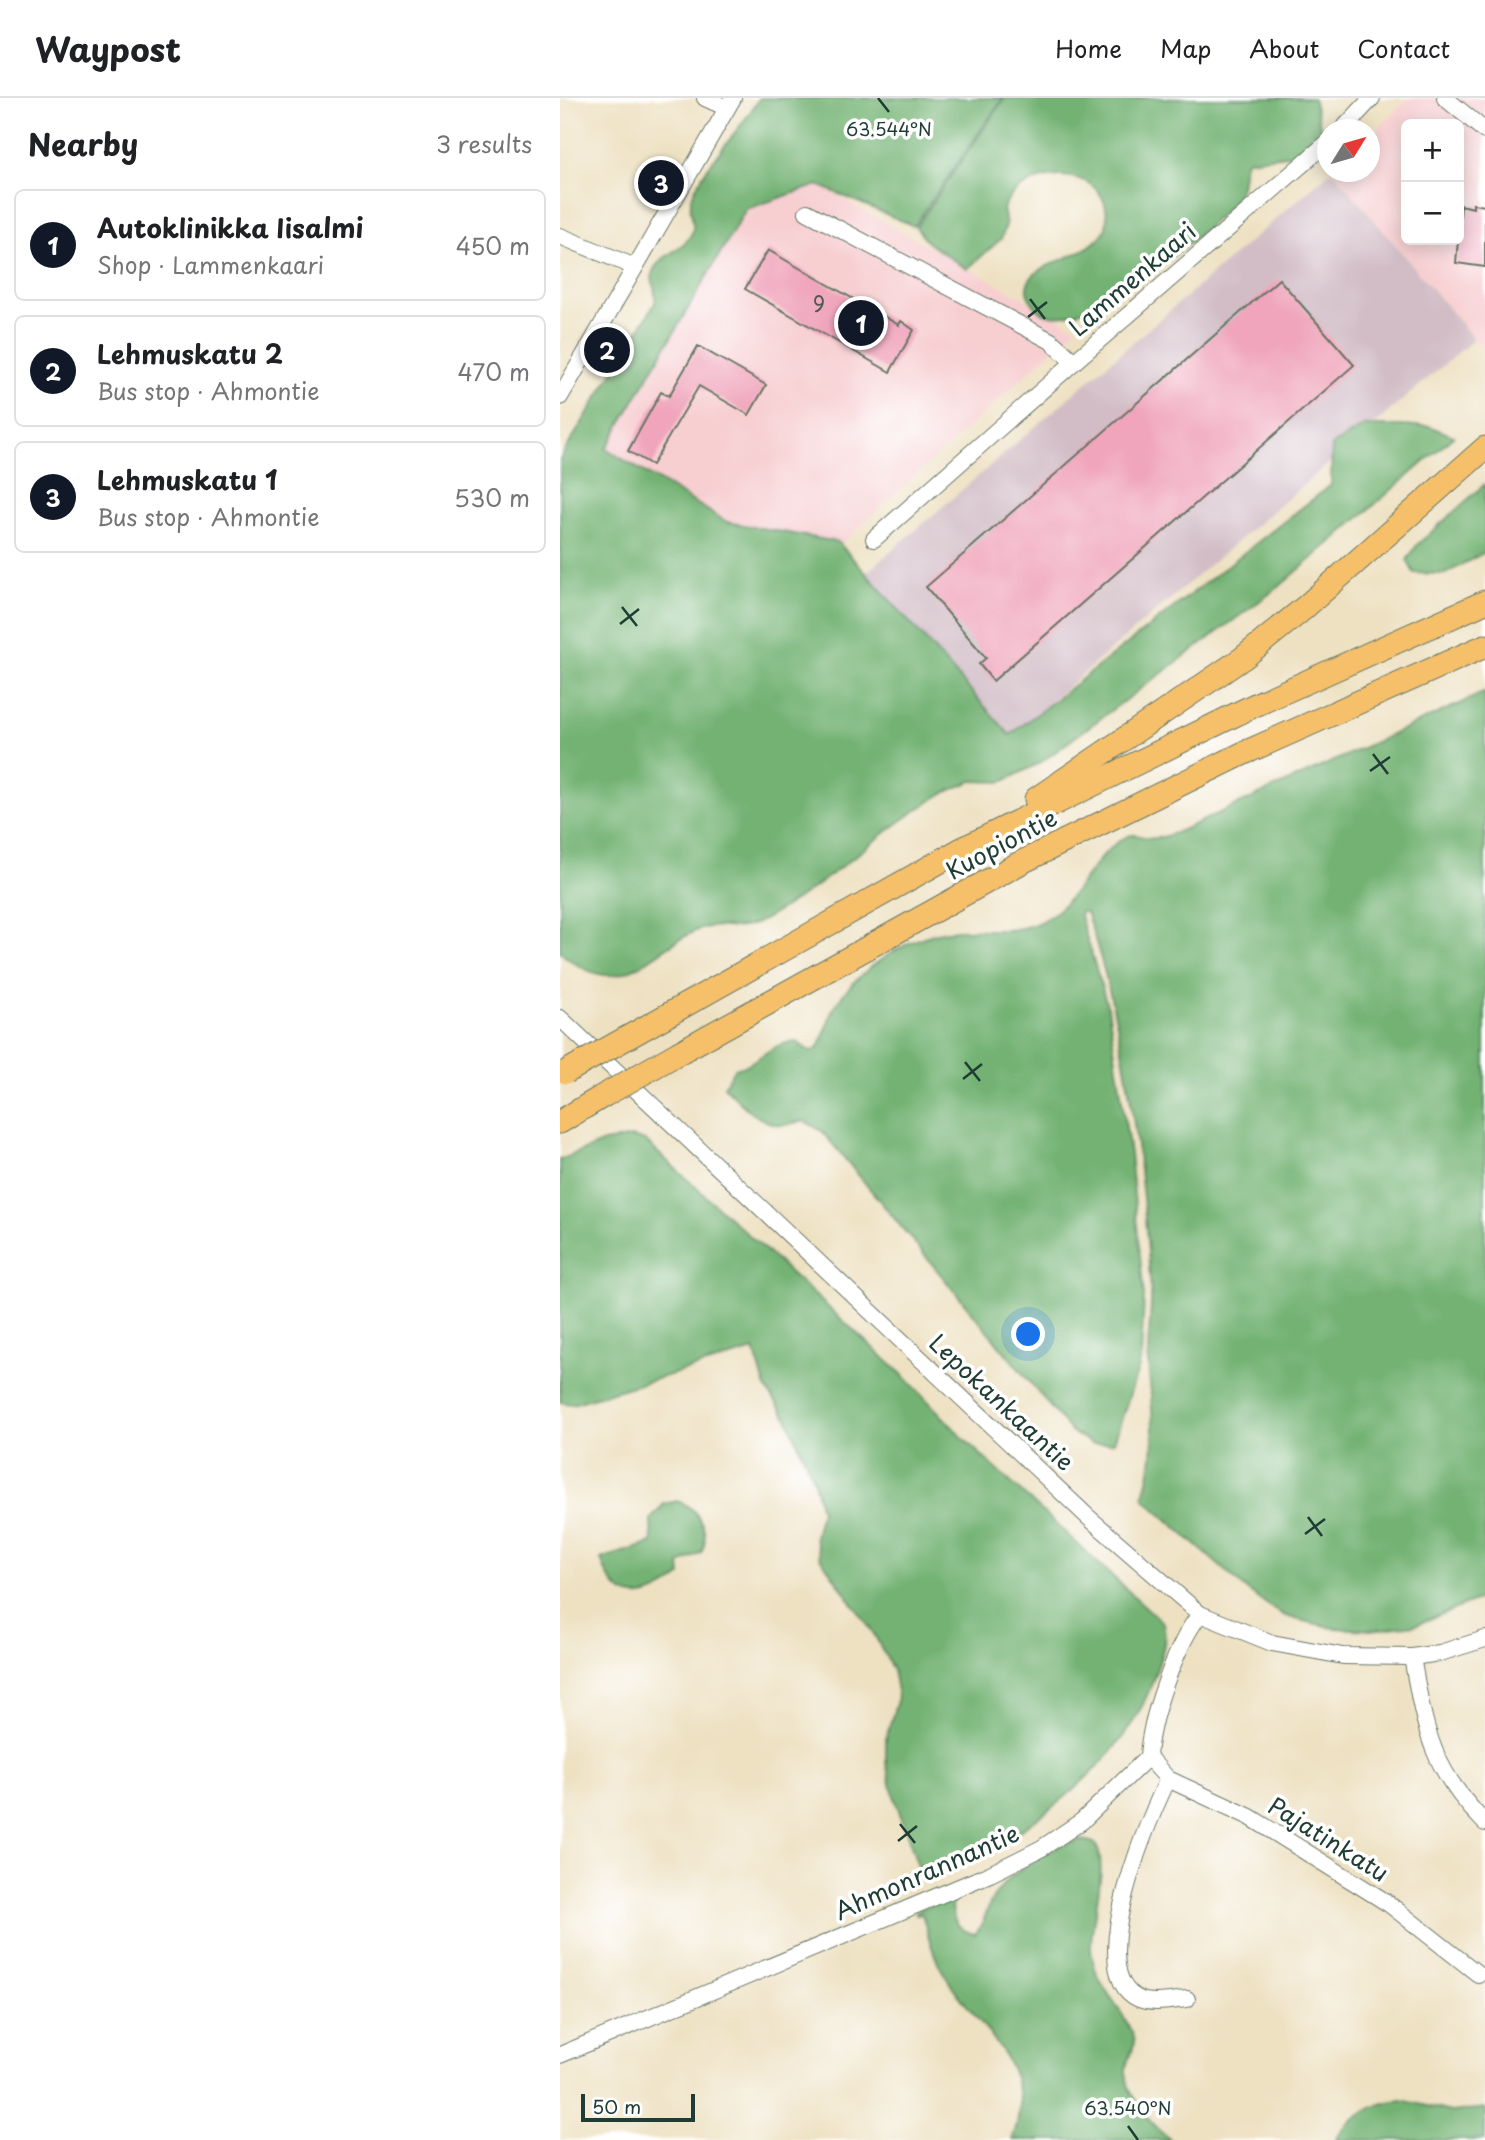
<!DOCTYPE html>
<meta charset="utf-8">
<style>
:root{--surface:#fff;--page:#f6f6f6;--text:#202124;--muted:#757577;--line:#e0e0e0;--accent:#111827}
body{margin:0;font-family:"Playpen Sans",sans-serif;background:var(--page);color:var(--text)}
.controls{position:absolute;right:21px;top:21px;display:grid;overflow:hidden;border-radius:10px;box-shadow:0 4px 18px #0003}
.controls button{width:63px;height:63px;display:grid;place-items:center;padding:0;border:0;border-bottom:2px solid var(--line);background:var(--surface);color:var(--text);font:35px sans-serif}
.compass{position:absolute;left:757px;top:21px;width:63px;height:63px;border-radius:50%;background:var(--surface);box-shadow:0 4px 18px #0003;rotate:53deg}
.scale{position:absolute;left:21px;bottom:18px;width:114px;box-sizing:border-box;padding-left:7px;border:4px solid #1f3d34;border-top:0;font-size:19px;line-height:24px;white-space:nowrap;color:#1f3d34;-webkit-text-stroke:5px #fff;paint-order:stroke}
.you{position:absolute;left:469px;top:1237px;width:24px;height:24px;margin:-18px;border:5px solid #fff;border-radius:50%;background:#1a73e8;box-shadow:0 0 0 10px #1a73e833}
.badge{display:grid;place-items:center;width:46px;height:46px;border-radius:50%;background:var(--accent);color:#fff;font-size:23px;font-weight:700}
.pin{position:absolute;translate:-50% -50%;border:4px solid #fff;box-shadow:0 2px 7px #0006}
.list{margin:0;padding:0;list-style:none}
h2{display:flex;justify-content:space-between;align-items:center;height:91px;margin:0;padding:0 28px;font-size:30px}
h2 small{font-size:23px;font-weight:400;color:var(--muted)}
.list li{display:grid;grid-template-columns:46px 1fr auto;gap:21px;align-items:center;box-sizing:border-box;height:112px;margin:0 14px 14px;padding:0 14px;border:2px solid var(--line);border-radius:10px}
.list b{display:block;font-size:26px;white-space:nowrap}
.list p{margin:0;font-size:23px;white-space:nowrap;color:var(--muted)}
.list em{font-size:23px;font-style:normal;color:var(--muted)}
.map{position:relative;flex:none;width:925px;height:2042px;overflow:hidden}
header{display:flex;align-items:center;gap:42px;box-sizing:border-box;height:98px;padding:0 35px;background:var(--surface);border-bottom:2px solid var(--line)}
header strong{font-size:33px}
nav{display:flex;gap:38px;margin-inline-start:auto;font-size:24px}
main{display:flex}
aside{flex:1;background:var(--surface)}
.map>svg:first-child{display:block}
.built{fill:#f7cfd1;fill-rule:evenodd}
.industrial{fill:#d2bdc6}
.forest{fill:#73b273;stroke:#497854;stroke-width:2}
.building{fill:#f0a5bc}
.lines{fill:none;stroke-linecap:round;stroke-linejoin:round}
.minor-casing{stroke:#677666;stroke-width:18}
.highway-casing{stroke:#677666;stroke-width:25}
.minor{stroke:#fff;stroke-width:16}
.highway{stroke:#f6c06b;stroke-width:23}
.highway-bridge-casing{stroke:#677666;stroke-width:25;stroke-linecap:butt}
.highway-bridge{stroke:#f6c06b;stroke-width:23}
.ticks{fill:none;stroke:#1f3d34;stroke-width:2.5}
.labels{text-anchor:middle;stroke-width:7;stroke-linejoin:round;paint-order:stroke}
.number-label{font-size:21px;fill:#535756}
.street-label{font-size:24px;fill:#1f3d34;stroke:#fff}
.ticks-label{font-size:18px;text-anchor:middle;fill:#1f3d34;stroke:#fff;stroke-width:7;stroke-linejoin:round;paint-order:stroke}
</style>
<header>
<strong>Waypost</strong>
<nav><a>Home</a><a>Map</a><a>About</a><a>Contact</a></nav>
</header>
<main>
<aside>
<h2>Nearby<small>3 results</small></h2>
<ul class="list">
<li><span class="badge">1</span><div><b>Autoklinikka Iisalmi</b><p>Shop · Lammenkaari</p></div><em>450 m</em></li>
<li><span class="badge">2</span><div><b>Lehmuskatu 2</b><p>Bus stop · Ahmontie</p></div><em>470 m</em></li>
<li><span class="badge">3</span><div><b>Lehmuskatu 1</b><p>Bus stop · Ahmontie</p></div><em>530 m</em></li>
</ul>
</aside>
<div class="map">
<svg width="925" height="2042" viewBox="0 0 925 2042">
<rect width="100%" height="100%" fill="#fff"/>
<filter id="ink" filterUnits="userSpaceOnUse"><feTurbulence type="fractalNoise" baseFrequency=".0143" numOctaves="2"/><feDisplacementMap in="SourceGraphic" scale="14" xChannelSelector="R" yChannelSelector="G"/><feConvolveMatrix kernelMatrix="1 2 1 2 8 2 1 2 1" color-interpolation-filters="sRGB"/></filter>
<filter id="wash" filterUnits="userSpaceOnUse"><feTurbulence type="fractalNoise" baseFrequency=".00686" numOctaves="4" result="noise"/><feDisplacementMap in="SourceGraphic" scale="28" xChannelSelector="R" yChannelSelector="G"/><feGaussianBlur stdDeviation="1.57" result="paint"/><feColorMatrix in="noise" values="0 0 0 0 0 0 0 0 0 0 0 0 0 0 0 0 0 1.4 0 .05"/><feComposite in="paint" operator="in"/></filter>
<g filter="url(#wash)">
<rect width="100%" height="100%" fill="#eee1c2"/>
<g class="built">
<path d="M850,0h75v253l-151,-179h36v-36zM846,26h53v116h-53z"/>
<path d="M214,63l303,167 -269,246 -217,-106z"/>
</g>
<path class="industrial" d="M770,74h4l140,167 -464,397 -144,-163z"/>
<g class="forest">
<path d="M199,0h244l-89,128 -96,-41 -72,24 -140,240 121,73 111,20 172,193 321,-250 1,-40 32,-19h65l25,10 -174,150 -240,177 -38,19 -30,-1 -28,12c-65,37 -117,93 -183,128 -30,15 -39,-2 -66,10 -53,25 -75,73 -135,21v-493l95,-156c3,-12 -6,-21 -2,-32 8,-17 31,-21 39,-38 5,-13 -7,-22 2,-41 16,-35 47,-61 65,-94z"/>
<path d="M445,0h308l10,40 -28,16 -48,6c-8,10 1,23 -15,43 -25,30 -154,138 -193,107 -6,-5 -13,-15 -12,-23 5,-28 65,-27 79,-59 11,-67 -84,-64 -103,-20l3,17 -5,14 -34,30 -39,-26 -12,-16z"/>
<path d="M925,386v68l-40,22 -31,-1 -7,-13 10,-15z"/>
<path d="M925,594v905l-70,28 -44,5 -36,-2 -36,-8 -16,-5 -34,-23 -106,-94c16,-45 9,-90 5,-136 -1,-23 4,-46 3,-69 -8,-121 -24,-266 -65,-381h-5l-1,4 28,92 22,146 14,143 -3,63 -27,82 -21,2 -22,-12 -249,-301 -18,-10c-8,0 -15,5 -23,4 -22,-1 -43,-24 -57,-39l10,-17c23,-4 39,-29 63,-27l12,9h6c11,-11 11,-30 19,-43 22,-37 71,-70 113,-77 33,-5 64,6 95,-10 36,-19 48,-63 82,-83 11,-7 15,-1 25,0 10,2 22,-4 31,-7z"/>
<path d="M72,1039l13,4 260,236 60,63 198,183c5,18 -2,33 -8,51 -21,71 -86,125 -146,164 -26,17 -59,28 -87,40l-28,-82 -8,-33v-25l12,-41 -5,-27 -19,-36 -54,-77 -5,-20 6,-26 -7,-30 -27,-63 -21,-30 -12,-38 -182,54 -12,-2v-242l44,-18z"/>
<path d="M117,1403c22,7 34,31 24,52l-21,11 1,12c-35,28 -65,31 -80,-17l51,-16 -1,-24 13,-15z"/>
<path d="M523,1742l11,3c17,20 -4,77 -3,105 3,39 29,53 41,86 6,16 -5,21 -6,35 -1,26 25,57 45,71h-159c31,-80 -47,-118 -75,-180 -7,-14 -10,-31 -15,-46l-6,1v-4l39,-16c-7,17 0,36 20,39 10,-9 10,-23 17,-34 17,-28 59,-56 91,-60z"/>
<path d="M842,2002l49,12 34,-4v32h-149c13,-24 39,-38 66,-40z"/>
</g>
<g id="blocks">
<g class="building">
<path d="M913,106l12,2v61l-29,-4 5,-58 12,3z"/>
<path d="M208,152l131,75 2,-4 13,9 -24,42 -145,-83z"/>
<path d="M719,181l75,86 -361,316 -14,-17 7,-6 -60,-71z"/>
<path d="M138,248l68,39 -17,30 -50,-29 -47,79 -24,-14 33,-59 8,4z"/>
</g>
</g>
</g>
<g filter="url(#ink)">
<use href="#blocks" fill-opacity="0" stroke="#677666" stroke-width="2"/>
<g class="lines">
<defs>
<g id="minor">
<path d="M145,0l22,10"/>
<path d="M885,0l40,33"/>
<path d="M782,32l30,-32"/>
<path d="M247,114l244,129 23,21 254,-220"/>
<path d="M0,138l75,31"/>
<path d="M0,299l173,-299"/>
<path d="M314,441l200,-177"/>
<path d="M0,920l528,499 112,97 72,29 71,13 69,1 28,-4 45,-14"/>
<path d="M852,1559c13,73 19,112 73,166"/>
<path d="M588,1659l20,22 82,38 139,87 89,70"/>
<path d="M608,1681c-19,40 -87,195 -29,220 14,6 34,1 48,0"/>
<path d="M0,1957l430,-181 52,-26 40,-27 66,-64c2,-39 28,-112 52,-143"/>
</g>
<g id="highway">
<path d="M476,701l207,-141 60,-49 182,-161"/>
<path d="M88,928l314,-177 293,-144 230,-103"/>
<path d="M120,954l340,-189 222,-109 243,-108"/>
<path d="M0,1024l43,-26"/>
</g>
</defs>
<use href="#minor" class="minor-casing"/>
<use href="#highway" class="highway-casing"/>
<use href="#minor" class="minor"/>
<use href="#highway" class="highway"/>
<defs>
<g id="highway-bridge">
<path d="M6,974l82,-46"/>
<path d="M43,998l77,-44"/>
</g>
</defs>
<use href="#highway-bridge" class="highway-bridge-casing"/>
<use href="#highway-bridge" class="highway-bridge"/>
</g>
</g>
<path class="ticks" d="M318,0l11,14M470,201l15,20M468,219l19,-15M62,509l15,19M60,526l19,-15M813,656l15,20M810,673l20,-14M405,964l15,19M403,981l19,-15M748,1419l14,19M745,1436l20,-15M340,1726l15,19M338,1743l19,-15M568,2028l10,14"/>
<g class="labels">
<g class="number-label">
<text x="259" y="214">9</text>
</g>
<g class="street-label">
<text transform="translate(573 182) rotate(-41)" y="8">Lammenkaari</text>
<text transform="translate(442 747) rotate(-28)" y="8">Kuopiontie</text>
<text transform="translate(441 1305) rotate(43)" y="8">Lepokankaantie</text>
<text transform="translate(768 1742) rotate(32)" y="8">Pajatinkatu</text>
<text transform="translate(367 1775) rotate(-24)" y="8">Ahmonrannantie</text>
</g>
</g>
<g class="ticks-label">
<text x="329" y="38">63.544°N</text>
<text x="568" y="2017">63.540°N</text>
</g>
</svg>
<div class="controls">
<button>+</button>
<button>−</button>
</div>
<svg class="compass" viewBox="-18 -18 36 36"><path d="M0-13l5 13h-10z" fill="#e53935"/><path d="M0 13l5-13h-10z" fill="#757577"/></svg>
<div class="scale">50 m</div>
<div class="you"></div>
<div class="pin badge" style="left:301px;top:225px">1</div>
<div class="pin badge" style="left:47px;top:252px">2</div>
<div class="pin badge" style="left:101px;top:85px">3</div>
</div>
</main>
